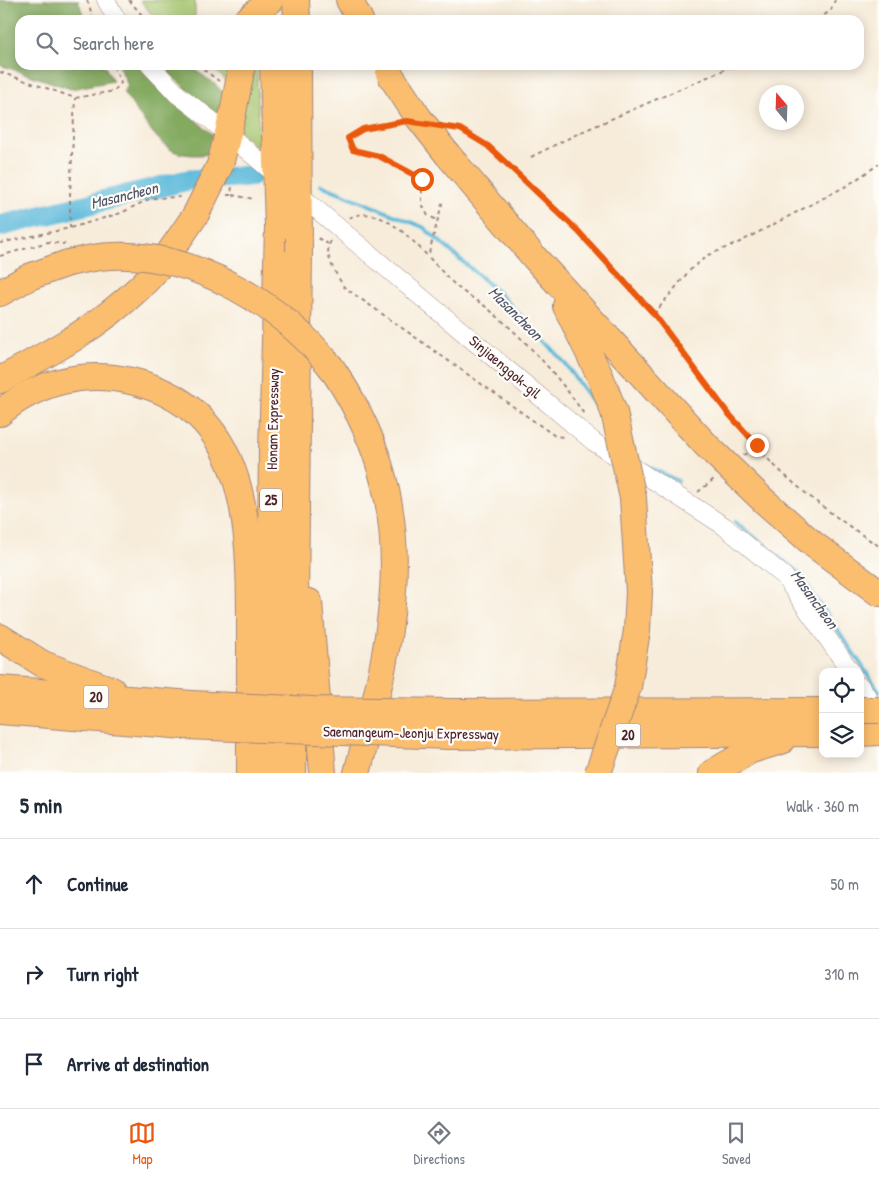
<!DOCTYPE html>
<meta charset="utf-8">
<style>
:root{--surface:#fff;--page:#f6f6f7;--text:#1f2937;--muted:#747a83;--line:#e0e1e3;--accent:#ea580c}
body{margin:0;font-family:"Patrick Hand",sans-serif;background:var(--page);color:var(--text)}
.controls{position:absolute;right:15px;bottom:15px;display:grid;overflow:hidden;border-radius:10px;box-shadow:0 2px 12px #0003}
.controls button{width:45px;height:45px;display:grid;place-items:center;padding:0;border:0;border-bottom:1px solid var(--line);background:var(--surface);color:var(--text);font:25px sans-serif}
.compass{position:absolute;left:759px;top:85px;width:45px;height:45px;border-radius:50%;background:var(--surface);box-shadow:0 2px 12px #0003;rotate:341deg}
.stop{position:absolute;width:15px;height:15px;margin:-11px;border:4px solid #ea580c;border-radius:50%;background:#fff}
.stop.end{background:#ea580c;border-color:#fff;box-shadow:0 1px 5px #0008}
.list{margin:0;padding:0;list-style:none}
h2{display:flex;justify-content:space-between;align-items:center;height:65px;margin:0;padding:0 20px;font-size:21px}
h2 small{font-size:16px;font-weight:400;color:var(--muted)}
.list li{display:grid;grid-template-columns:32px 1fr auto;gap:15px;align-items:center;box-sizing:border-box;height:90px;padding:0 20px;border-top:1px solid var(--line)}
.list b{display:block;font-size:19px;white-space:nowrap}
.list em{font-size:16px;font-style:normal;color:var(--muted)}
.icon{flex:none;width:28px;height:28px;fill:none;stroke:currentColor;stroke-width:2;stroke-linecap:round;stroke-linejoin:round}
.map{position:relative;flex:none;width:879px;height:773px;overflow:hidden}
.search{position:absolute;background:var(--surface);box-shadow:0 2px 12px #0003;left:15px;right:15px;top:15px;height:55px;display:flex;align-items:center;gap:12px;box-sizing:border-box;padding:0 18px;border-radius:15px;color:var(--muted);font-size:19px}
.sheet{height:335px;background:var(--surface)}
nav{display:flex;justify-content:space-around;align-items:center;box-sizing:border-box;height:70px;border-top:1px solid var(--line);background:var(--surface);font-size:14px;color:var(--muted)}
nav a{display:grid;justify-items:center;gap:2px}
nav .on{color:var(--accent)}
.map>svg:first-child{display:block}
.green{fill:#a5c46c;stroke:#78724c}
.forest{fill:#84aa60;stroke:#676446}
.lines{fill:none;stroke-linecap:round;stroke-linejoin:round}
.stream{stroke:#5dbadb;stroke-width:4}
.river{stroke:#5dbadb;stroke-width:21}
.minor-casing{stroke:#a08682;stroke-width:19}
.highway-casing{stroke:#a08682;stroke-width:28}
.path{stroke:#a08682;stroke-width:2;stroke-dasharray:4 4;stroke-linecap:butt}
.minor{stroke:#fff;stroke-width:18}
.highway{stroke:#fbbe6e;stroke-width:26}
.minor-bridge-casing{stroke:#a08682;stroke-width:19;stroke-linecap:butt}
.highway-bridge-casing{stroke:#a08682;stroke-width:28;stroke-linecap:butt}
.minor-bridge{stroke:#fff;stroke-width:18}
.highway-bridge{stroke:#fbbe6e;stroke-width:26}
.route{stroke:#ea580c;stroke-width:6}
.labels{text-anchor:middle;stroke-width:4.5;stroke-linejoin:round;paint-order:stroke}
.shield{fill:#fdfcf7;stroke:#806168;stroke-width:1}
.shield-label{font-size:14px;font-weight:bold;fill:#4a1f2b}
.street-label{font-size:15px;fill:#4a1f2b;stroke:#fdfcf7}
.water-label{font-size:16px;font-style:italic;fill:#515569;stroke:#fdfcf7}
</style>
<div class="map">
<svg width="879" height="773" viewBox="0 0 879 773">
<rect width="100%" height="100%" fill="#fdfcf7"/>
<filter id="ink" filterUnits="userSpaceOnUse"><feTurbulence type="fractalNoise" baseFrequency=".02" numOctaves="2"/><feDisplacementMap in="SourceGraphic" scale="10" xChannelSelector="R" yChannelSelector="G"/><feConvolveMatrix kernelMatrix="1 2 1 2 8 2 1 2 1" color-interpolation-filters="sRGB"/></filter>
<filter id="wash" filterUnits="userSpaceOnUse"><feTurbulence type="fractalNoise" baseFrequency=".0096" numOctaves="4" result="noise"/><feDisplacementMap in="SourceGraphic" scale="20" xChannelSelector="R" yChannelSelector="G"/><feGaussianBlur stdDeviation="1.12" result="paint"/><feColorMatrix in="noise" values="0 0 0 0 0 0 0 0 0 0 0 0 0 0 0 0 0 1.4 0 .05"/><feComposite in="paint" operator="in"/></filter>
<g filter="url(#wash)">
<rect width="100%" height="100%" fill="#f7ecda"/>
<g class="green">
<path d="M140,0h55v20h-39z"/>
<path d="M208,65h49l2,85 -19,-17c-3,-35 -1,-45 -32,-68z"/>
</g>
<g class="forest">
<path d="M0,0h78l7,20h-65v45h84l9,16 -42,8 -71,-24z"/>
<path d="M119,65h19l17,20 72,62 -1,5c-15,2 -32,5 -47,1 -20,-4 -43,-45 -56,-61l5,-6z"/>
<path d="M159,65h29l27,19 11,12 -7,21z"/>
</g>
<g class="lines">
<g class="stream">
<path d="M321,185l102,42 77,67 63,67 41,57"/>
<path d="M634,454l11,11 33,16"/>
<path d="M735,522l65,52 79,117"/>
</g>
<path class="river" d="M0,226l188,-46 63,-4"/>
</g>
</g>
<g filter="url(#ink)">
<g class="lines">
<defs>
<g id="minor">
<path d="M106,0l11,20"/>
<path d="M150,65l27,29 34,26"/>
<path d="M359,245l235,197 130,84 60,50 67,96"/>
<path d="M860,686l19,28"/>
</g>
<g id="highway">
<path d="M296,0l1,20"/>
<path d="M349,0l11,20"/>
<path d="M247,20l24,-20"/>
<path d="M233,113l9,-48"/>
<path d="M448,155l86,102 172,188 57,55 50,44 66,49"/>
<path d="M0,293l29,-16 39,-14"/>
<path d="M566,306l34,70"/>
<path d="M331,367c93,136 66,257 26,406"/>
<path d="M0,380c50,-27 99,-53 140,-93 22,-21 39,-48 56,-73"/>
<path d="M0,413c37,-31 84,-43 131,-32 120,28 119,149 119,248 0,48 0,96 0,144"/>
<path d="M633,498l6,94 -2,38"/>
<path d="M309,602l14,171"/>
<path d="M0,637l43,27 69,26"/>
<path d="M0,689l192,15"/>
<path d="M0,711l185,15"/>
<path d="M452,712l371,-1"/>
<path d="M860,733l19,-1"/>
<path d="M449,736l374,-3"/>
<path d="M268,773l4,-321 6,-225"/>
<path d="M293,773l6,-522"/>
<path d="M712,773l39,-23 30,-9"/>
</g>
</defs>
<use href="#minor" class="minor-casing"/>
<use href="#highway" class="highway-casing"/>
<g class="path">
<path d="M87,0l7,20"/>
<path d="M129,0l17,20"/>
<path d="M818,20l13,-10 4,-10"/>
<path d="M197,65l22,16"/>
<path d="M0,72l75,26 39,-7 7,-8 -8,-18"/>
<path d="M398,122l-35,7 -15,9 5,12 26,6 43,23v25l6,12 10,4"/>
<path d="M450,127c28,5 50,30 70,49 47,43 94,89 134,138 42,51 75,108 123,154 31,29 66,55 102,78"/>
<path d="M531,157l48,-24 156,-68"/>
<path d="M227,195h4l1,-9"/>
<path d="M232,195l22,4"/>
<path d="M349,218c40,-21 85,51 112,72 8,6 17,11 25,17 38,31 71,67 98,107"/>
<path d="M70,228v-33l5,-97"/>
<path d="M318,238l10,6"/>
<path d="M331,241c-9,13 6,34 13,46l211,149 9,1"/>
<path d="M0,243l70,-15 51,-15 30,-15 31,-1"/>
<path d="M429,253l14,-53"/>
<path d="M0,256l48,-14 17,2"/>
<path d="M654,314l35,-43 19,-16 32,-13 108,-57 31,-21"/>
<path d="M743,456l14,-11"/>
<path d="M698,492l16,-13"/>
</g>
<use href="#minor" class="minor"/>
<use href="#highway" class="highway"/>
<defs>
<path id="minor-bridge" d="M211,120l148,125"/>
<g id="highway-bridge">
<path d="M273,65l5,162"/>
<path d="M298,65l1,186"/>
<path d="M389,73l29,44 30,38"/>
<path d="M196,214l24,-49 13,-52"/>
<path d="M68,263c15,-3 30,-7 45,-7 82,-3 168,48 218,111"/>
<path d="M600,376l14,36 19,86"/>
<path d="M192,704l121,6 139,2"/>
<path d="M860,710h19"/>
<path d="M185,726l264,10"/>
<path d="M598,773l30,-86 9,-57"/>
</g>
</defs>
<use href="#minor-bridge" class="minor-bridge-casing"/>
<use href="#highway-bridge" class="highway-bridge-casing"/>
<use href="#minor-bridge" class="minor-bridge"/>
<use href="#highway-bridge" class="highway-bridge"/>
</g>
</g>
<g class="lines" filter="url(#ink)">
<path class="route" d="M422,179l-43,-23 -26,-6 -5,-12 15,-9 44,-8 53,8 28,17 90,85 76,83 73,98 30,33"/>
</g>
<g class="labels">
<g class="shield">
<rect x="260" y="488.5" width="22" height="23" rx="4"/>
<rect x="83.5" y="685.5" width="25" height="23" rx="4"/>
<rect x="615.5" y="723.5" width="25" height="23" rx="4"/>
</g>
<g class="shield-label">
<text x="271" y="505">25</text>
<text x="96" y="702">20</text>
<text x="628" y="740">20</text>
</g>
<g class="street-label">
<text transform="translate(505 367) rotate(40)" y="5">Sinjiaenggok-gil</text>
<text transform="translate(273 419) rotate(-89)" y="5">Honam Expressway</text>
<text transform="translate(411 733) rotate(1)" y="5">Saemangeum-Jeonju Expressway</text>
</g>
<g class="water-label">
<text transform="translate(124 195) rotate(-14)" y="6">Masancheon</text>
<text transform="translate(516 313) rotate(45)" y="6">Masancheon</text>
<text transform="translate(815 599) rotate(54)" y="6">Masancheon</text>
</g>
</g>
</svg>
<div class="controls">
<button><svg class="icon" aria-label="locate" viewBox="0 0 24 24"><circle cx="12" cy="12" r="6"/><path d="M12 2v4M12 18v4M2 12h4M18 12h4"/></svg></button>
<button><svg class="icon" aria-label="layers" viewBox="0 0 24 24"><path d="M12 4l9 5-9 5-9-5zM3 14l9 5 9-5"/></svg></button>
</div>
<svg class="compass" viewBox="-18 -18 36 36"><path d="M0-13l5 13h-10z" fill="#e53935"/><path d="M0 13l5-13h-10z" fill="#747a83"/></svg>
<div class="stop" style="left:422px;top:179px"></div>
<div class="stop end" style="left:757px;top:445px"></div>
<div class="search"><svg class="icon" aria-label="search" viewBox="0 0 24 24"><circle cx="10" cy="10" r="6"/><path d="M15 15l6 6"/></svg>Search here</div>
</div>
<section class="sheet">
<h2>5 min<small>Walk · 360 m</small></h2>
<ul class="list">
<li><svg class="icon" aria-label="ahead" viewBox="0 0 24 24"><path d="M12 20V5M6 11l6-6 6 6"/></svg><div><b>Continue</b></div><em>50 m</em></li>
<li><svg class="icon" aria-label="right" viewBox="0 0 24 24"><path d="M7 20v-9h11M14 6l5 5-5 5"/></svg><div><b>Turn right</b></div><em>310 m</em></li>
<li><svg class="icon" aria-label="arrive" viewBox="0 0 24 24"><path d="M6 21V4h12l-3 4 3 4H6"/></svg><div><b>Arrive at destination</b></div></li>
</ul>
</section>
<nav>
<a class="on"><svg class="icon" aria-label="map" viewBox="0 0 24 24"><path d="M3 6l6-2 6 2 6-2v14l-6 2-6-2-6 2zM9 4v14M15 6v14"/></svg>Map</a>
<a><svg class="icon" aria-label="directions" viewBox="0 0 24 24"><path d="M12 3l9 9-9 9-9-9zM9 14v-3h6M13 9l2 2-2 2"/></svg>Directions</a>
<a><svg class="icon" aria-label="saved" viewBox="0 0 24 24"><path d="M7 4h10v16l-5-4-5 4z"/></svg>Saved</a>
</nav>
